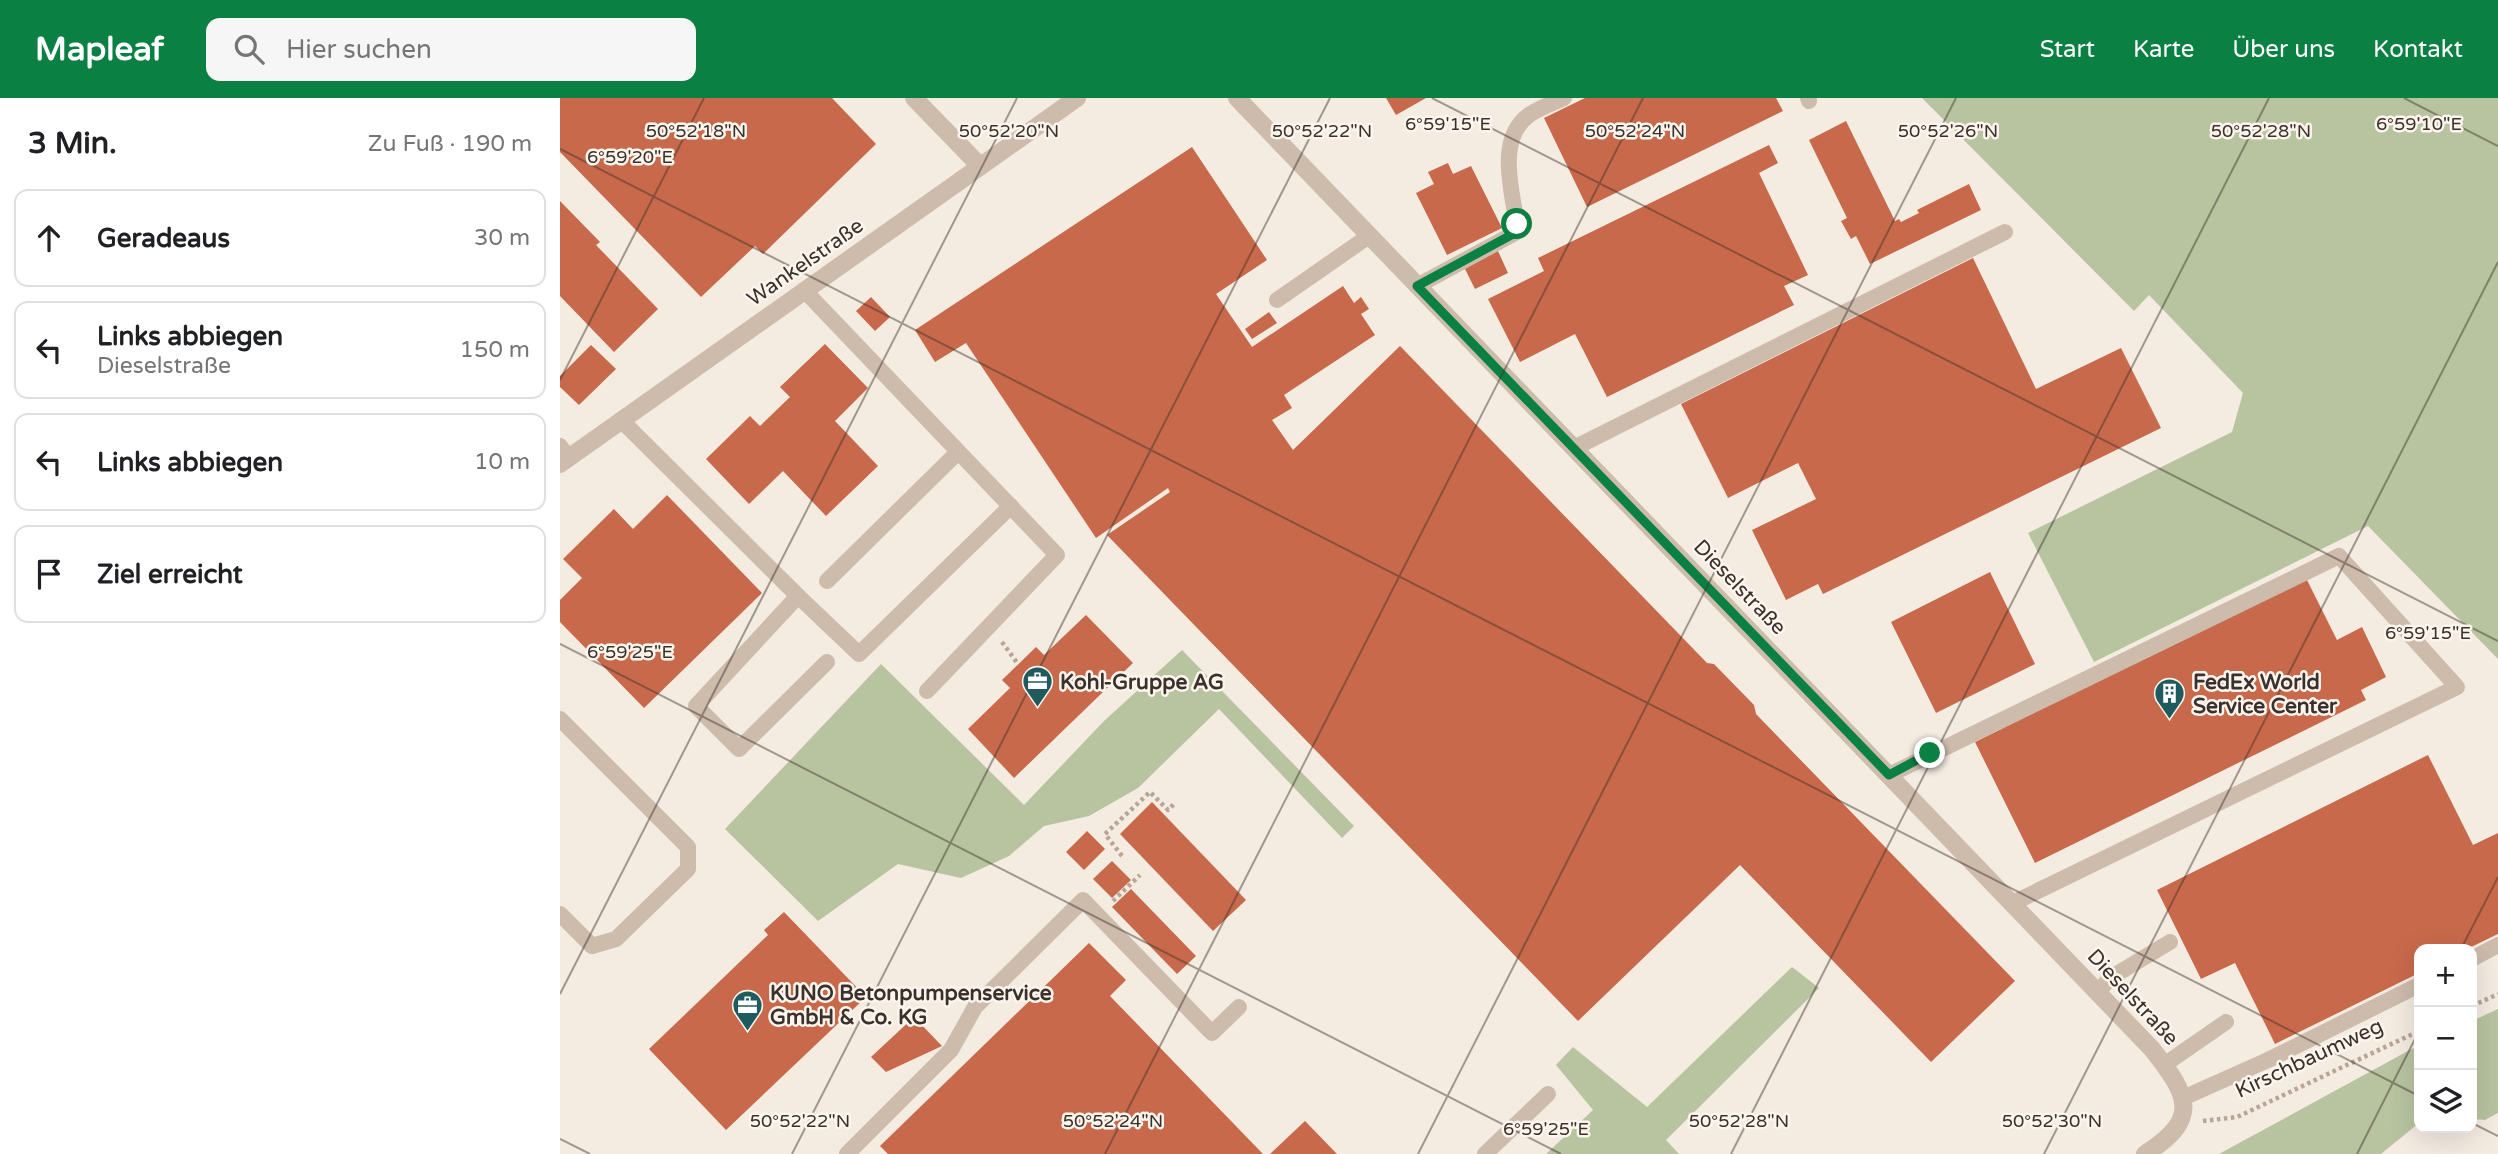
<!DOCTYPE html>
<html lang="de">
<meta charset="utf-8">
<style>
:root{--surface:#fff;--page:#f6f6f6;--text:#202124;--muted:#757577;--line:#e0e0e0;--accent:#0b8043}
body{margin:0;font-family:"Varela Round",sans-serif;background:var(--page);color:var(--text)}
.controls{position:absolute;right:21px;bottom:21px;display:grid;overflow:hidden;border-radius:14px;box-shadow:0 7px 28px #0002}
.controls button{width:63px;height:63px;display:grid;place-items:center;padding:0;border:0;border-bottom:2px solid var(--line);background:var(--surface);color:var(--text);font:35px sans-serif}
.stop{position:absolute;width:21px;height:21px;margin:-16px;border:5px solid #0b8043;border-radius:50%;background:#fff}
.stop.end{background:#0b8043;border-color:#fff;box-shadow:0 2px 7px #0008}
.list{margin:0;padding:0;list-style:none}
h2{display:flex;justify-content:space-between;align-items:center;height:91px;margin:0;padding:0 28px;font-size:30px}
h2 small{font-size:23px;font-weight:400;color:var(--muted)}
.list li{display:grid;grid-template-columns:46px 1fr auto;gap:21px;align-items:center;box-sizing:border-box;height:98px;margin:0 14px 14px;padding:0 14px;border:2px solid var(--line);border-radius:14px}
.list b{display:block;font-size:26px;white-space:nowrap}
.list p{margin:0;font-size:23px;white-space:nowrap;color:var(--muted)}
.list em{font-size:23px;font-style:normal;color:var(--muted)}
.icon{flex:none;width:38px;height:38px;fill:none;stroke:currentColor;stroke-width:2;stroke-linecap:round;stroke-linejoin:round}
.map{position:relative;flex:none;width:1938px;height:1056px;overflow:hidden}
header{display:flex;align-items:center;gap:42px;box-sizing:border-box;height:98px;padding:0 35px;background:var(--accent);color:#fff}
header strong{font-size:33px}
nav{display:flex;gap:38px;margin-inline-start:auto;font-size:24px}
.search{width:490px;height:63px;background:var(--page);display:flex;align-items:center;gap:18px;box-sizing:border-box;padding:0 24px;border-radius:14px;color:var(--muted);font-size:26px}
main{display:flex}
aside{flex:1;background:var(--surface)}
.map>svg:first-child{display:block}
.green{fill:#b8c4a0}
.building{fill:#c8694b}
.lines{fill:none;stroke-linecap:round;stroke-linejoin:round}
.path{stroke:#b9a596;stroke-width:4.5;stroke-dasharray:3.5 3.5;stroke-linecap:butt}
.lane{stroke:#cdbbac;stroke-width:16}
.street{stroke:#cdbbac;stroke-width:18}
.route{stroke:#0b8043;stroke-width:9}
.ticks{fill:none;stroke:#3b302b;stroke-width:2;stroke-opacity:0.45}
.labels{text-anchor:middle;stroke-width:5;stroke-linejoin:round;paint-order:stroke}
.street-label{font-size:21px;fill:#3b302b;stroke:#fbf5ee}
.poi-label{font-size:21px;font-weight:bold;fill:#3b302b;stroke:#fbf5ee;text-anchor:start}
.ticks-label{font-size:18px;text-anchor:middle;fill:#3b302b;stroke:#fbf5ee;stroke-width:5;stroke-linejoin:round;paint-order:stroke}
</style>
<header>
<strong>Mapleaf</strong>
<div class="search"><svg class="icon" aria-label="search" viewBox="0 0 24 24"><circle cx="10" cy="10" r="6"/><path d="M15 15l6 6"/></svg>Hier suchen</div>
<nav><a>Start</a><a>Karte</a><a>Über uns</a><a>Kontakt</a></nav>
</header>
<main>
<aside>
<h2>3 Min.<small>Zu Fuß · 190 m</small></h2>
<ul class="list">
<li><svg class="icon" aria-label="ahead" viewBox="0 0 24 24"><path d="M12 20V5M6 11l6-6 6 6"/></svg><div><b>Geradeaus</b></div><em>30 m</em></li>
<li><svg class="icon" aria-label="left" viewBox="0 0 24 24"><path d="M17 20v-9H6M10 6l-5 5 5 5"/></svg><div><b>Links abbiegen</b><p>Dieselstraße</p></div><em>150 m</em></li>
<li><svg class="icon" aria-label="left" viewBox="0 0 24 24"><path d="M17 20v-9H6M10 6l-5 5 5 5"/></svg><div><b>Links abbiegen</b></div><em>10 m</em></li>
<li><svg class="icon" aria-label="arrive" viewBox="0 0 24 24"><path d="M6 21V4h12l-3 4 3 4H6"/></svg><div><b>Ziel erreicht</b></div></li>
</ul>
</aside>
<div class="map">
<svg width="1938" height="1056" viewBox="0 0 1938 1056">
<rect width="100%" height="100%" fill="#f4ebe1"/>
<g class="green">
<path d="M1362,0h576v561l-130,-133 -274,136 -66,-129 204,-101 11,-39 -94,-98 -15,16z"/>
<path d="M622,552l172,176 -12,12 -123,-129 -81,79 -49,28 -45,10 -35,30 -48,22 -63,-14 -80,57 -93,-92 156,-165 143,141 80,-84z"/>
<path d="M1232,869l27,21 -153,152 13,14h-133l47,-44 -37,-45 17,-18 74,60z"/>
<path d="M1938,911v104l-13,7 -13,-1v-98z"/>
<path d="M1859,947v78l-38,31h-162z"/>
</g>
<g class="building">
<path d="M0,0h272l44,46 -113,110 -8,-8 -54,51 -141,-145z"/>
<path d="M826,0h40l-30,17z"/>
<path d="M1025,0h191l7,13 -196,96 -43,-89z"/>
<path d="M1286,23l49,100 4,-2 2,3 18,-9 -2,-3 52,-26 12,26 -111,54 -14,-28 -5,3 -10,-18 6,-3 -38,-78z"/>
<path d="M1209,47l9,18 -19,10 49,102 -24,11 10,19 -187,92 -32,-63 -55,28 -32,-63 56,-28 -6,-13z"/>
<path d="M632,49l75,113 -51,34 36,53 91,-61 11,17 7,-6 8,12 -8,5 14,21 -91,60 8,13 -20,12 21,30 107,-104 307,317 7,1 40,41 2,9 259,267 -84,81 -191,-197 -162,156 -471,-486 63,-43 -2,-4 -72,50 -130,-195 -31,19 -20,-32z"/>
<path d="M888,65l5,11 18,-8 31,62 -55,27 -31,-62 18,-9 -6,-12z"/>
<path d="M0,103l40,41 -4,3 62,64 -44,43 -54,-56z"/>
<path d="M938,153l10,22 -33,16 -11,-22z"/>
<path d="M1413,160l63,131 85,-41 40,80 -338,166 -5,-10 -32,16 -34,-70 64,-31 -18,-36 -70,35 -47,-94z"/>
<path d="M311,199l19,20 -15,14 -19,-20z"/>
<path d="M709,214l8,11 -25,16 -7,-10z"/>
<path d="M265,246l43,44 -33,33 43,45 -52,50 -43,-45 -34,33 -43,-45 44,-43 10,10 30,-29 -10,-10z"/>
<path d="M31,247l25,24 -37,36 -19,-18v-11z"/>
<path d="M107,397l95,98 -118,115 -84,-86v-22l22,-22 -19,-19 51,-50 19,20z"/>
<path d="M1430,474l45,92 -99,49 -45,-91z"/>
<path d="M1746,480l31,62 25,-13 24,50 -25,13 5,10 -331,163 -60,-121z"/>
<path d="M526,517l47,48 -119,115 -46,-49 42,-41 -8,-8 34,-33 8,8z"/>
<path d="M1868,657l45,90 25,-12v101l-31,15h-48v24l-144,71 -40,-81 -34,16 -44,-89z"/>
<path d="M592,704l94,98 -33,31 -93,-97z"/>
<path d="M527,733l18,18 -21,21 -18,-18z"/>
<path d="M552,763l19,19 -19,18 -19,-19z"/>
<path d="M571,791l65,67 -19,18 -65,-67z"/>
<path d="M224,814l82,85 -140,133 -77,-81 119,-114 -4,-5z"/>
<path d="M529,845l37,37 -16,16 153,158h-375l-8,-8z"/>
<path d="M354,919l28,29 -56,26 -15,-15z"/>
<path d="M745,1023l32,33h-67z"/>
</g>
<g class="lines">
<g class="path">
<path d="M442,544l16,22"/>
<path d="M562,758l-17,-22 45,-42 18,18 7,-7"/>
<path d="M553,803l27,-26"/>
<path d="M1912,908l26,-12"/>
<path d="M1643,1023l34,-4 182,-86"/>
</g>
<g class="lane">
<path d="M1248,0l1,3"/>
<path d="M857,188l98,-53 2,-9c-5,-33 -21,-85 12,-109 10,-7 24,-12 35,-17"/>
<path d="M244,192l253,265 -130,136"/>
<path d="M717,202l92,-64"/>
<path d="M61,322l177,176 -102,110 43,43 88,-87"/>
<path d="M0,348l9,12"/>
<path d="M1014,350l431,-216"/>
<path d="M267,483l131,-129"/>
<path d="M238,498l61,58 152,-148"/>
<path d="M0,621l128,128v22l-72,70 -24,7 -32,-32"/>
<path d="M1329,677l450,-219 118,131 -444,216"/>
<path d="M1912,861l26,-14"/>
<path d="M1538,894l12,-14 60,-36"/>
<path d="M1604,967l62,-43"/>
<path d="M1623,1000l85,-38 151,-75"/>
<path d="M287,1056l104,-104 24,-43 108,-107 129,133 27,-26"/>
<path d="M925,1056l63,-60"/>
</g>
<g class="street">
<path d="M354,0l66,68"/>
<path d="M677,0l915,951c36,46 50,69 -7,105"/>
<path d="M0,366l517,-366"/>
</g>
</g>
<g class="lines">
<path class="route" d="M957,126l-2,9 -98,53 472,489 41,-22"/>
</g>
<path class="ticks" d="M872,0l1066,543M1844,0l94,48M0,51l1859,947M0,282l144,-282M0,546l1001,510M1901,851l37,-72M0,896l457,-896M1912,1025l26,13M0,1041l30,15M232,1056l538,-1056M545,1056l538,-1056M858,1056l538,-1056M1171,1056l538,-1056M1484,1056l454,-892M1797,1056l62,-123"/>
<defs>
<symbol id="office-pin" viewBox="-11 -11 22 30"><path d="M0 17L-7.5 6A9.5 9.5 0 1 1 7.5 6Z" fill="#1f5a5e" stroke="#fbf5ee"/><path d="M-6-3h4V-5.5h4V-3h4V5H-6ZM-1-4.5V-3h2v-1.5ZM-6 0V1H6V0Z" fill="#fff"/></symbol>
<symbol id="building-pin" viewBox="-11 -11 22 30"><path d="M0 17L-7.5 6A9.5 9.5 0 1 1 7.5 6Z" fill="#1f5a5e" stroke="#fbf5ee"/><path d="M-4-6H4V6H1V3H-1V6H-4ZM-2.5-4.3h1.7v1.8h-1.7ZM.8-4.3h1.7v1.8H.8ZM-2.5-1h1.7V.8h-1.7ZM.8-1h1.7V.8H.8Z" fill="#fff"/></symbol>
</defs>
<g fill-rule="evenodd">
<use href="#office-pin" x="460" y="566" width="35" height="47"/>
<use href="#building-pin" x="1592" y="578" width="35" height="47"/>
<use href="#office-pin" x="170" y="890" width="35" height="47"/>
</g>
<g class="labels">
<g class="street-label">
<text transform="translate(245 164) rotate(-35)" y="7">Wankelstraße</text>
<text transform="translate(1180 489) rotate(46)" y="7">Dieselstraße</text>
<text transform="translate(1573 899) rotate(47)" y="7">Dieselstraße</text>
<text transform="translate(1749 960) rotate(-25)" y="7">Kirschbaumweg</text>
</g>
<g class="poi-label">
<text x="500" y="591">Kohl-Gruppe AG</text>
<text x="1633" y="591">FedEx World<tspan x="1633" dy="24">Service Center</tspan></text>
<text x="210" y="902">KUNO Betonpumpenservice<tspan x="210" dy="24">GmbH &amp; Co. KG</tspan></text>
</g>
</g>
<g class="ticks-label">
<text x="888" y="32">6°59'15"E</text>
<text x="1859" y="32">6°59'10"E</text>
<text x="136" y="39">50°52'18"N</text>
<text x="449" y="39">50°52'20"N</text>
<text x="762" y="39">50°52'22"N</text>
<text x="1075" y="39">50°52'24"N</text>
<text x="1388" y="39">50°52'26"N</text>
<text x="1701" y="39">50°52'28"N</text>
<text x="70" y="65">6°59'20"E</text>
<text x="1868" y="541">6°59'15"E</text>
<text x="70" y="560">6°59'25"E</text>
<text x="240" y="1029">50°52'22"N</text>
<text x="553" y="1029">50°52'24"N</text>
<text x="1179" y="1029">50°52'28"N</text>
<text x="1492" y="1029">50°52'30"N</text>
<text x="986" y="1037">6°59'25"E</text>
</g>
</svg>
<div class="controls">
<button>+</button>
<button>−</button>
<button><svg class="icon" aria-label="layers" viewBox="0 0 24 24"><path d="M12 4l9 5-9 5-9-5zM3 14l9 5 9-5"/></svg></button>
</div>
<div class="stop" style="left:957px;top:126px"></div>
<div class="stop end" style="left:1370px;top:655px"></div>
</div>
</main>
